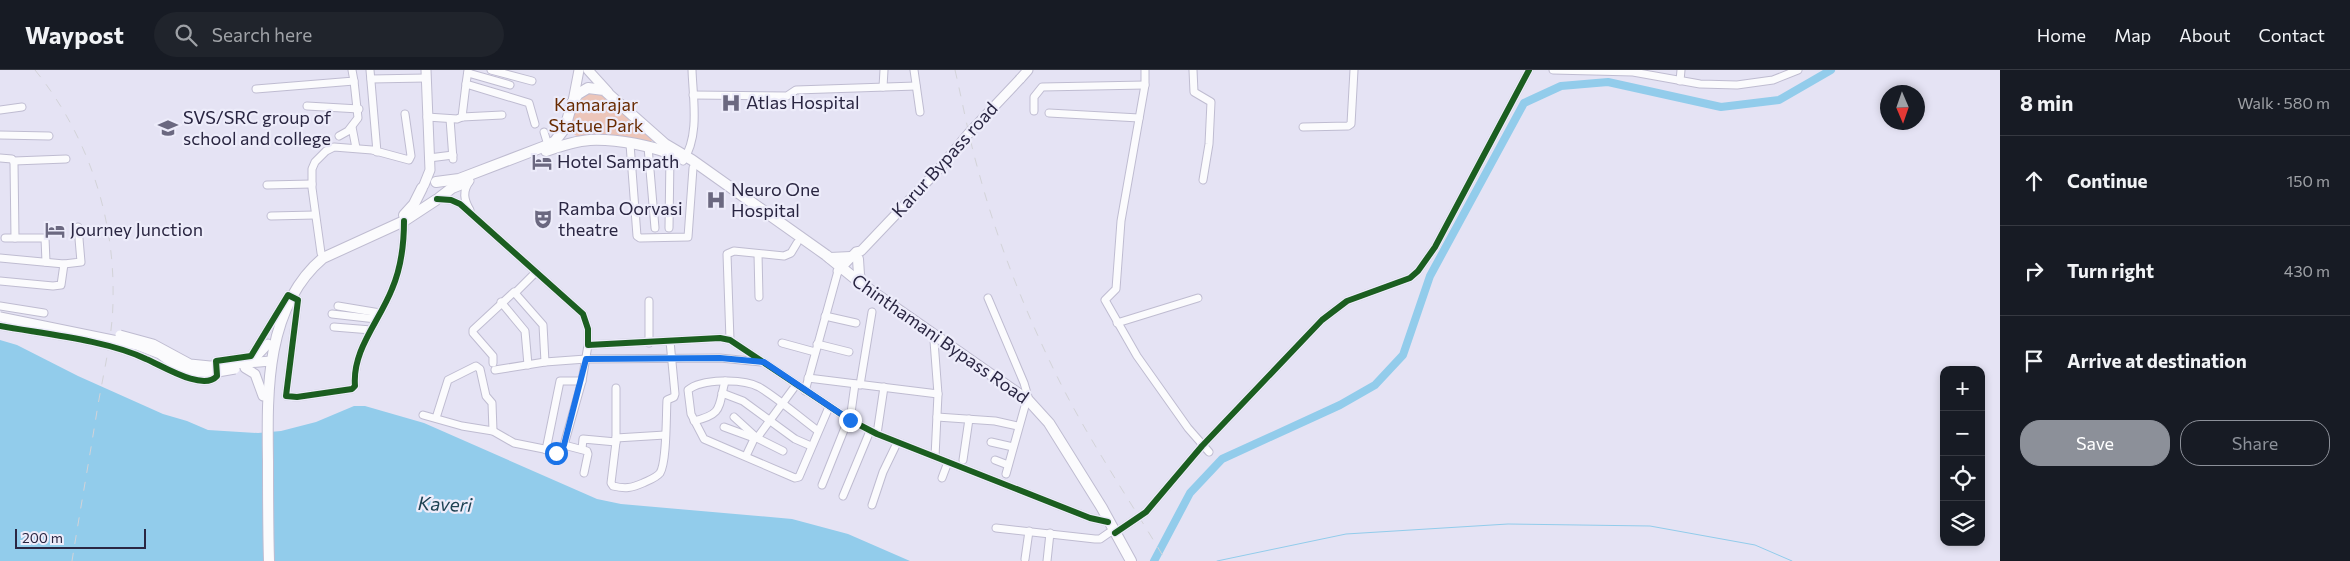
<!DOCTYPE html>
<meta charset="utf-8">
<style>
:root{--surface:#171b24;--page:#20242c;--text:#f1f3f6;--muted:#9ea1a6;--line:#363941;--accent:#8c9099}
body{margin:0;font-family:Commissioner,sans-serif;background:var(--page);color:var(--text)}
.controls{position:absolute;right:15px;bottom:15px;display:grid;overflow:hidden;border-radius:10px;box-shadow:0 2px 8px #0003}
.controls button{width:45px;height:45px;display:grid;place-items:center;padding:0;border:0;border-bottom:1px solid var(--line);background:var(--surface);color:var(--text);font:25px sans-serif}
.compass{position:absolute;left:1880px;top:15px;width:45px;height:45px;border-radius:50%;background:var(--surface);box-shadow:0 2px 8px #0003;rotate:178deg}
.scale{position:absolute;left:15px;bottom:12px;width:131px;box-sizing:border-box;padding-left:5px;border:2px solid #2a2642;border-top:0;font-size:14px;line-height:18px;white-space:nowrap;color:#2a2642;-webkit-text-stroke:4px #edecfa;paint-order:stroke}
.stop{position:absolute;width:15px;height:15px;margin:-11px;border:4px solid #1a73e8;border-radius:50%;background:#fff}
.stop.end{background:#1a73e8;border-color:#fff;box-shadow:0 1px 5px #0008}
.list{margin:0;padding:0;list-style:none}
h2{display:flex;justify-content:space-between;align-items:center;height:65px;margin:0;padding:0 20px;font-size:21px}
h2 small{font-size:16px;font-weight:400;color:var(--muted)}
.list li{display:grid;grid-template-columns:32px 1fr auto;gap:15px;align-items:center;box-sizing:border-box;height:90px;padding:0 20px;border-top:1px solid var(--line)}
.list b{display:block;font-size:19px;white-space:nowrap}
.list em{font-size:16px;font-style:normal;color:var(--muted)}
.actions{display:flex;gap:10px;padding:15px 20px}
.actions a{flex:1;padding:11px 0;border:1px solid var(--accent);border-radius:20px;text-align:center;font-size:18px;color:var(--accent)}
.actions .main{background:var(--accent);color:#fff}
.icon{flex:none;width:28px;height:28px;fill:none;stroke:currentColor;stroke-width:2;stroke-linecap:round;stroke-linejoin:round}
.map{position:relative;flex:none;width:2000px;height:491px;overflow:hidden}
header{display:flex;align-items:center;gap:30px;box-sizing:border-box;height:70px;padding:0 25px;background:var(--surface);border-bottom:1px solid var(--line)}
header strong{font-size:24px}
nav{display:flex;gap:28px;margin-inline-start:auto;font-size:18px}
.search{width:350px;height:45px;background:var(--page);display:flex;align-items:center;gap:12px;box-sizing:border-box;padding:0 18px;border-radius:28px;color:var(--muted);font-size:19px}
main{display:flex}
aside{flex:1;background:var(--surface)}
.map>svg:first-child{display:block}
.green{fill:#ecc5b9}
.water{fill:#92cceb}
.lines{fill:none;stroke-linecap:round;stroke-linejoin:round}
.stream{stroke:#92cceb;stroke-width:1}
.river{stroke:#92cceb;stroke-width:8}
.minor-casing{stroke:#bfbcd1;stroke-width:9}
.major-casing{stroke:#bfbcd1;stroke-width:11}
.highway-casing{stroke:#bfbcd1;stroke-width:12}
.minor{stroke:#fbfbfd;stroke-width:7}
.major{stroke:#fbfbfd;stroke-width:9}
.highway{stroke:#fbfbfd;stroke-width:10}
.rail{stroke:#d3d3d8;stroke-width:1;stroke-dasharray:9 9;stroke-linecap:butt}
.major-bridge-casing{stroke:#bfbcd1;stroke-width:11;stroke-linecap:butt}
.major-bridge{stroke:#fbfbfd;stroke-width:9}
.cycleway-casing{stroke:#edecfa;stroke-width:9}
.cycleway{stroke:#1b5e20;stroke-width:6}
.route{stroke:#1a73e8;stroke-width:6}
.labels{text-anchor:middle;stroke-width:4.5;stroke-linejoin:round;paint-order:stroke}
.poi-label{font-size:18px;fill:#2a2642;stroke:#edecfa;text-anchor:start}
.park-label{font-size:18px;fill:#682a00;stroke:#edecfa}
.street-label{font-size:18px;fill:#2a2642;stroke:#edecfa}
.water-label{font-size:19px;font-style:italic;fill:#1d4253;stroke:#edecfa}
</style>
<header>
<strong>Waypost</strong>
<div class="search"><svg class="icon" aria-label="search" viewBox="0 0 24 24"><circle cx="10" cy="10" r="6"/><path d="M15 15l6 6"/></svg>Search here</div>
<nav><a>Home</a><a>Map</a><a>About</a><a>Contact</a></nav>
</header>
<main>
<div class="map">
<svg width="2000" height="491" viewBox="0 0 2000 491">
<rect width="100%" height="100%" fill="#e5e3f4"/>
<path class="green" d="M596,19l57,50 -4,5 -69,-6 -8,-5 -3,-10 6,-25z"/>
<path class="water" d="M0,270l17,5 61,31 85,38 24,7 21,9 50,3 23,-2 35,-9 38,-16h11l59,17 173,76 24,5 171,15 56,15 62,27h-910z"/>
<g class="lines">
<path class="stream" d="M1217,491l129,-27 162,-10 142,2 105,19 37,16"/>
<path class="river" d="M1154,491l36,-68 32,-34 118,-54 35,-20 28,-30 27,-79 94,-173 37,-17 47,-4 113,25 58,-7 52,-30"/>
<defs>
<g id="minor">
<path d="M370,0l7,82"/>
<path d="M468,0l-2,14 63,19 6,21"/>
<path d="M491,0l41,11"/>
<path d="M914,0l6,42"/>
<path d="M1145,0v15l-24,136 -5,68 -11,11 32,56 51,72 21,24"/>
<path d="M1193,0l1,22 17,10 -2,42 -6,36"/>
<path d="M1553,0l80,2 67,12 37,1 36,-5 25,-10"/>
<path d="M468,3l42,12"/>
<path d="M371,9l55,-1"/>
<path d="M1680,11l1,-11"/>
<path d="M883,17l1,-17"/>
<path d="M256,19l98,-8 -2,-11"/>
<path d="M693,25l94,1 9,-6 120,-4"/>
<path d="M307,36l52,3"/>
<path d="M0,40l22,-3"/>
<path d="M1034,41v-14l8,-10 103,-2"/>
<path d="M1049,43l90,5"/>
<path d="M427,47l30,2 5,-2 40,-2"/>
<path d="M462,47l4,-33"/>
<path d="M450,49l3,40"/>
<path d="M352,57l4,21"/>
<path d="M1303,57l45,-1 3,-2 3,-54"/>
<path d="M544,62l4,13"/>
<path d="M0,65l49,1"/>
<path d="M339,66l9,-5 10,-13 -4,-37"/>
<path d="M630,74l7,92 3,2 48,-1 5,-69"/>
<path d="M648,77l7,81"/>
<path d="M0,88l12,1 2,4 1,75"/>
<path d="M429,88l24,-3"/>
<path d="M14,91l52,-2"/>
<path d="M683,91c17,-25 10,-62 9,-91"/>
<path d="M267,115l45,-1"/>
<path d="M438,129l13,1 9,4 123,110 5,15v16l132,-7 10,2 120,80 27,14 213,84 18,4"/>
<path d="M470,140c-6,-10 -8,-19 0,-29"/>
<path d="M271,146l44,-1"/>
<path d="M669,158l1,-74"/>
<path d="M5,168h40l1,24"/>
<path d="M321,183l-9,-65v-19l3,-7 11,-11 8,-4 38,3 37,10 2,-4 -6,-42"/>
<path d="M758,184l1,43"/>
<path d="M0,188l64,6 17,-2 -3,-35"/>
<path d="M0,211l53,5 8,-1 3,-21"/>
<path d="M516,222l20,-20"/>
<path d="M988,228l36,85 5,17"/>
<path d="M649,231v42"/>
<path d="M501,232l24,29 3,34"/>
<path d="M0,236l44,7"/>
<path d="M338,236l42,7"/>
<path d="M332,244l44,5"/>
<path d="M825,246l31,7"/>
<path d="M1117,253l81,-25"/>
<path d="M0,256c44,8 106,14 146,33 15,6 57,33 71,17l-1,-15 35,-5 37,-61 10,5 -12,96 11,1 55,-8 3,-3c-3,-36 24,-64 37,-97 9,-21 12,-45 12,-68"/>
<path d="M334,257l37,3"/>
<path d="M730,270l-3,-86 7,-3 50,5 7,-3 6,-10"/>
<path d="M782,273l33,9"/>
<path d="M817,274l32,8"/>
<path d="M493,293v-7l-20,-23v-3l41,-38 29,33 2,37"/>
<path d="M495,300l50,-8 41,-3 134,-1 41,4"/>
<path d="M808,308l130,16 -4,-53"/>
<path d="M860,315l12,-73"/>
<path d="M805,321l33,-120"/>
<path d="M722,323l21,8 52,38 16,7"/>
<path d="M423,345l39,11 31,5 21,12 45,9 5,-7 18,-64 6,-36"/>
<path d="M734,347l23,21 26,13"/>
<path d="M937,347l58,4 23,5"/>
<path d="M436,348l12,-38 28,-14 4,3 6,27 6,7 1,28"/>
<path d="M694,351c29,-7 24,-13 31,-40"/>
<path d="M724,357l30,11"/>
<path d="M818,361c-19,-14 -39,-32 -59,-44 -16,-9 -58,-8 -71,3l3,24 13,25 91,39 4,-1 30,-70"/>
<path d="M877,364l7,-47"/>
<path d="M616,368l49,-3"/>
<path d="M616,372l-5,41 2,3c12,3 19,2 30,-3 6,-3 13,-5 17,-10 7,-11 6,-58 7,-73l7,-3 1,-3 -5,-53"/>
<path d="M991,372l22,5"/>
<path d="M564,375l23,6 1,3 -4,19"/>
<path d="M582,379l1,-10 33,3v-54"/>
<path d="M546,380l14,-69h22"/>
<path d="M746,386l8,-17 3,-1 39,-53"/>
<path d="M935,387l3,-63"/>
<path d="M963,390l6,-41"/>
<path d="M995,390l13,5"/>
<path d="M1006,404l19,-68"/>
<path d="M942,408l6,-16"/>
<path d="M822,415l24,-60 4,-5 5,-36"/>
<path d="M843,426l27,-65"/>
<path d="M872,435l11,-33 14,-29"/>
<path d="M996,458l99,11h5l13,-9"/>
<path d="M1115,463l31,-21 56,-66 120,-126 25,-19 63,-23 8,-7 17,-24 94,-177"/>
<path d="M1025,489l4,-28"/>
<path d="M1047,491l3,-28"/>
</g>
<g id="major">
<path d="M588,0l20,22"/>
<path d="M1020,9l8,-9"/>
<path d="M573,31l6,-31"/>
<path d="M424,115l6,-15 -4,-100"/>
<path d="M838,201l18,-19 5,-1 78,-82"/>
<path d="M251,292l17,-18"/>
<path d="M234,294l37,-3"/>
<path d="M245,298l10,6 8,22"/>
</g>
<g id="highway">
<path d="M546,81c14,-5 29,-10 44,-11 24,-1 67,5 87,18"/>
<path d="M436,112l23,-3 89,-34 7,-4 10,-13 7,-25 6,-9 10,-6 16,2 61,54 27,16 134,95 37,30 166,116 20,22 53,85 29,53"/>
<path d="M439,128l13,-10 15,-6"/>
<path d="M404,145l10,-11 8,-16"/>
<path d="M830,188l21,-1"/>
<path d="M858,189l1,16 4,10"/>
<path d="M269,491c-1,-33 -1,-66 -1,-100 -1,-69 -3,-154 55,-203l81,-37 32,-21"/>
</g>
</defs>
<use href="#minor" class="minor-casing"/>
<use href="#major" class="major-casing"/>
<use href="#highway" class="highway-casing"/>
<use href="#minor" class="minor"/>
<use href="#major" class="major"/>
<use href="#highway" class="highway"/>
<g class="rail">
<path d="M35,0c52,64 80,146 78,229 0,37 -10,75 -16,112 -8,50 -17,100 -25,150"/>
<path d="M955,0c8,34 14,69 24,103 18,67 44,133 74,195 32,67 75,129 113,193"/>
</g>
<defs>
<g id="major-bridge">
<path d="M939,99l30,-36 51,-54"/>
<path d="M0,247l137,28 23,9 18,13 11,4 23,2 23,-4"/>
<path d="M120,265l33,9 37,20 20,2 24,-2"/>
</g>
</defs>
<use href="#major-bridge" class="major-bridge-casing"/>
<use href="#major-bridge" class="major-bridge"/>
<defs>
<g id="cycleway">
<path d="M437,129l14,1 9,4 123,110 5,15v16l132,-7 10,2 120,80 27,14 213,84 18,4"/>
<path d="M0,256c44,8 106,14 146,33 15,6 57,33 71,17l-1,-15 35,-5 37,-61 10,5 -12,96 11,1 55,-8 3,-3c-3,-36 24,-64 37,-97 9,-21 12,-45 12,-68"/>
<path d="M1115,463l31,-21 56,-66 120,-126 25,-19 63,-23 8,-7 17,-24 94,-177"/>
</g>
</defs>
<use href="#cycleway" class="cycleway-casing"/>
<use href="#cycleway" class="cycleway"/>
</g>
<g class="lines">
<path class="route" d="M556,383l3,-1 5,-7 22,-86 134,-1 44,4 86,58"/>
</g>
<defs>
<symbol id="hospital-bare" viewBox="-9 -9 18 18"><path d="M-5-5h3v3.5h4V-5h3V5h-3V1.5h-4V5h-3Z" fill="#6b6880" stroke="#edecfa" stroke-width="2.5" paint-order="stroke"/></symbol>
<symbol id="university-bare" viewBox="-9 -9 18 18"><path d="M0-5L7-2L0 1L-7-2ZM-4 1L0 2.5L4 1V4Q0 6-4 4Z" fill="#6b6880" stroke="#edecfa" stroke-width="2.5" paint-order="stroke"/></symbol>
<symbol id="hotel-bare" viewBox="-9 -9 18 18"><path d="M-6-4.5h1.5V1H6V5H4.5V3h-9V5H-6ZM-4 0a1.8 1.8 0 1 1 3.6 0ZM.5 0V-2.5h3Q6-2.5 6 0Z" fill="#6b6880" stroke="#edecfa" stroke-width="2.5" paint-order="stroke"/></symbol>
<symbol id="theatre-bare" viewBox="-9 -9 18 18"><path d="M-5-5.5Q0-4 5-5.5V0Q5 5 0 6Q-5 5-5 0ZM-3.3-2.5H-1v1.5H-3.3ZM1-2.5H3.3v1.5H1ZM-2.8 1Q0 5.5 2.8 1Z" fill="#6b6880" stroke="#edecfa" stroke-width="2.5" paint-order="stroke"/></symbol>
</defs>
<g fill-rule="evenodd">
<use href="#hospital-bare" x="717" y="19" width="28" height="28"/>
<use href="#university-bare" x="154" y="44" width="28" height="28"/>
<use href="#hotel-bare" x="528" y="78" width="28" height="28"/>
<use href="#hospital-bare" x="702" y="116" width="28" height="28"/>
<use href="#theatre-bare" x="529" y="135" width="28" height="28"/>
<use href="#hotel-bare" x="41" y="146" width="28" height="28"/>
</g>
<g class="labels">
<g class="poi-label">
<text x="746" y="39">Atlas Hospital</text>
<text x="183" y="54">SVS/SRC group of<tspan x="183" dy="21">school and college</tspan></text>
<text x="557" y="98">Hotel Sampath</text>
<text x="731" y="126">Neuro One<tspan x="731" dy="21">Hospital</tspan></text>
<text x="558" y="145">Ramba Oorvasi<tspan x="558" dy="21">theatre</tspan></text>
<text x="70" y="166">Journey Junction</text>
</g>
<g class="park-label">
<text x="596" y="41">Kamarajar<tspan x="596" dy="21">Statue Park</tspan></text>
</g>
<g class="street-label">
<text transform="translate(945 90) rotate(-48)" y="6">Karur Bypass road</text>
<text transform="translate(940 269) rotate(35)" y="6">Chinthamani Bypass Road</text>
</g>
<g class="water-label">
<text transform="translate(445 434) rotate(2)" y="7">Kaveri</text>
</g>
</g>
</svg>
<div class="controls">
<button>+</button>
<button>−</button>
<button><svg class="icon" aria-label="locate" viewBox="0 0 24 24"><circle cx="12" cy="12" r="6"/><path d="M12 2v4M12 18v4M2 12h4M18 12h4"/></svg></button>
<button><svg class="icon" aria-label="layers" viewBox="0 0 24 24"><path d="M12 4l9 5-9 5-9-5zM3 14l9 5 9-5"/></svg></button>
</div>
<svg class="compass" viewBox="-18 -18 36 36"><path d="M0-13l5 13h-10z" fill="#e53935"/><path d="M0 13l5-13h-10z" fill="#9ea1a6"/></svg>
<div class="scale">200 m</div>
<div class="stop" style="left:556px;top:383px"></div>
<div class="stop end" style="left:850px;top:350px"></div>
</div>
<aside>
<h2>8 min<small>Walk · 580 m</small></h2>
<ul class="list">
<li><svg class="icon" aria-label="ahead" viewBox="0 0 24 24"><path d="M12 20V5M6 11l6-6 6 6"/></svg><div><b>Continue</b></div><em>150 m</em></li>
<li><svg class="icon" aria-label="right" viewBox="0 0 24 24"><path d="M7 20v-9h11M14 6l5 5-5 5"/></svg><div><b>Turn right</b></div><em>430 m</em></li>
<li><svg class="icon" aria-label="arrive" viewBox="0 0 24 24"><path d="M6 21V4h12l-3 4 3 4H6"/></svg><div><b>Arrive at destination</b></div></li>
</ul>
<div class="actions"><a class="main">Save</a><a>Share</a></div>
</aside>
</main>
